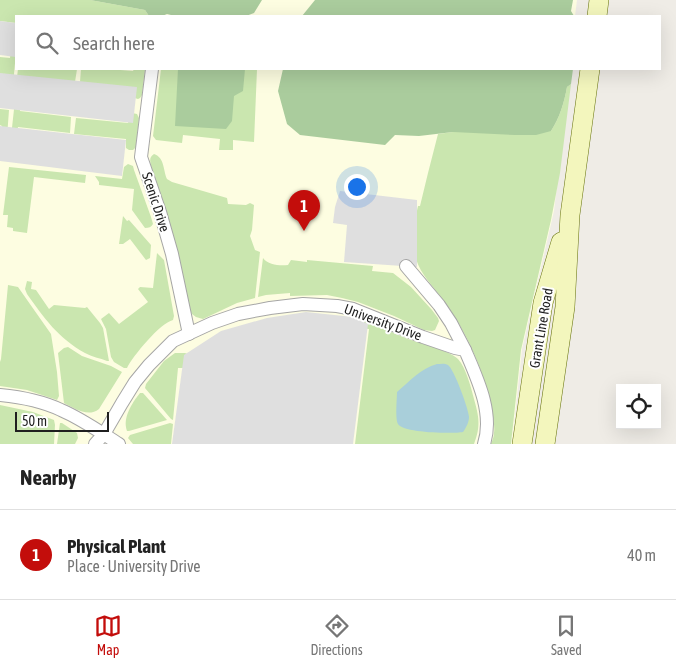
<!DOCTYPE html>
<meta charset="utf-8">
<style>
:root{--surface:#fff;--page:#f6f6f6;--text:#222;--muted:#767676;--line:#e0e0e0;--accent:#c30d0b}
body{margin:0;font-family:"Asap Condensed",sans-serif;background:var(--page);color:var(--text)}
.controls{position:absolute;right:15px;bottom:15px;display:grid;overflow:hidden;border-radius:0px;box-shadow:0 5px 20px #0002}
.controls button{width:45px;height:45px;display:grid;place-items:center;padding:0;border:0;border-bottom:1px solid var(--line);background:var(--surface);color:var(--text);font:25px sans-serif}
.scale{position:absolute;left:15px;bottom:12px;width:94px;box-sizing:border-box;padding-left:5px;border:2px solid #1f1f1f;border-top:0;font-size:14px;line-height:18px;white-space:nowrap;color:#1f1f1f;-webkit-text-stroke:4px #fff;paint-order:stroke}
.you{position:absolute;left:356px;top:186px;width:18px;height:18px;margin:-12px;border:4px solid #fff;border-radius:50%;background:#1a73e8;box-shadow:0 0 0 8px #1a73e833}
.badge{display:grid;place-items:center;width:32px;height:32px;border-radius:50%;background:var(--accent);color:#fff;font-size:16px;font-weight:700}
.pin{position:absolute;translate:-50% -41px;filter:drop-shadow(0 1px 2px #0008)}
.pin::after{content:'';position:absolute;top:26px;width:18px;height:15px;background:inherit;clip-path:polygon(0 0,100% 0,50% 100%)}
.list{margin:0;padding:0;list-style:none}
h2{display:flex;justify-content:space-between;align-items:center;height:65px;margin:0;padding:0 20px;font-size:21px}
h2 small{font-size:16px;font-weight:400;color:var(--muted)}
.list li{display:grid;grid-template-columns:32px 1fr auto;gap:15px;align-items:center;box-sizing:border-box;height:90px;padding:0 20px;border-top:1px solid var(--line)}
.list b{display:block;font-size:19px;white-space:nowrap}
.list p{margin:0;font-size:16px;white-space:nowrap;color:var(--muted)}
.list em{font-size:16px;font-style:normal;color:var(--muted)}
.icon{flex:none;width:28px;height:28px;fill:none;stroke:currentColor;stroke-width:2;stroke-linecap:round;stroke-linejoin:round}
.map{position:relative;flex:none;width:676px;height:444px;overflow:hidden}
.search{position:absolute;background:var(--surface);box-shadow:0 5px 20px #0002;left:15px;right:15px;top:15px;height:55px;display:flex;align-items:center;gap:12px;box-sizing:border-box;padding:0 18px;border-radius:0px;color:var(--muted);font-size:19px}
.sheet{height:155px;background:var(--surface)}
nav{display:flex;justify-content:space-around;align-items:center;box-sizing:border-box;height:70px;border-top:1px solid var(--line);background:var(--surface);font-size:14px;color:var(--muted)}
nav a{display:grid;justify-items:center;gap:2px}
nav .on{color:var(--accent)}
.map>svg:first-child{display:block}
.education{fill:#fdfde1}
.grass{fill:#cae6af}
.forest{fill:#aacc9d}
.parking{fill:#dfdfdf}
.water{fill:#a9cfda}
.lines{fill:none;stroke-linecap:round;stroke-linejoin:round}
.minor-casing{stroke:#a6a6a6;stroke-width:14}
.secondary-casing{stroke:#65710b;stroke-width:20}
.minor{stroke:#fff;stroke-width:12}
.secondary{stroke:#f3f6bd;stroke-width:19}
.labels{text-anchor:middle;stroke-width:4;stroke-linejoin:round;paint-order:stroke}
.street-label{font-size:14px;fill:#1f1f1f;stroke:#fff}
</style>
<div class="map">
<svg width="676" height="444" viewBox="0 0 676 444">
<rect width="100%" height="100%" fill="#efece6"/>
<path class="education" d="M0,0h577l-2,16h-559v53h554l-16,142 -32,138 -10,95h-512z"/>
<g class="grass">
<path d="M0,0h90l55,10 4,6h-133v7l-16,-2z"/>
<path d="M11,49l5,3 -3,33 -13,-11v-17l10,1z"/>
<path d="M18,69h59l-2,13 -59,3z"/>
<path d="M81,69h27l25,2 1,-2h11l-3,26 -2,3 -2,1 -58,-17z"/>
<path d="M161,69h96l-3,73 -21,-2v10h-14l1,-11 -37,-4 -1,8 -26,-3 -3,-4z"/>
<path d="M571,84l-11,89 -9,47 -30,130 -10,94h-20c1,-3 3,-7 3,-11 1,-7 -1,-16 -2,-23 -8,-39 -25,-78 -49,-110 -10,-14 -22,-25 -27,-41 -4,-11 -1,-41 2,-53h2l8,-33 10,-39 15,-2 98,-1c9,-14 13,-28 16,-44z"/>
<path d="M15,100l5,2v9l51,6 -1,16 -52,-6 -2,10h-5z"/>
<path d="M0,109l9,1 -2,27 -5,-1v-10l-2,-1z"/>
<path d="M132,113l5,1 2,4 -3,29 -3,3h-4l-3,-2v-9l-52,-5 2,-16 52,5z"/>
<path d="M154,154c11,4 9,16 13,25l5,3 55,16 1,6 18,1 4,-2 4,2 -2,25 -2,6 5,14 5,2 -5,46 -18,5 -34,16 -7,-2 -4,-3 -4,-6 -37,-142c-1,-5 -2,-9 3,-12z"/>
<path d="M128,164l5,2 1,4 17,47 2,7c-2,3 -4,4 -8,4l-13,-18 2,-21 -35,-4v-3l-4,-6 27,3 2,-12z"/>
<path d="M9,167l77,8 -1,8 -51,-6 -7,56 -14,-2v-3l-6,-1 1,-12h-5z"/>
<path d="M123,216l4,5 2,-1 22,25 -1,13 -4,2 -16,-21 -7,5h-4z"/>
<path d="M157,253l7,7 10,56 -1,4c-13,3 -40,36 -46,48h-3l-10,-6 -3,-5 -5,-28 -5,-10 8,-6 10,11 29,-22 -10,-13 2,-2 13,1z"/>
<path d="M263,258c5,7 17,8 25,7l3,-5 16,2v-2l66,6 -1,5 21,2 18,14 21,23 6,8 1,3 -4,9 -3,1 -8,-1 -30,-14 -36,-14 -16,-4 -15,-3 -37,1v-3l-24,2 -8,2z"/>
<path d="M27,281l5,1 -1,7 5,1 13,19 5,-4 31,3 2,-1 13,16 3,5 6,33h-2c-7,-3 -15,-4 -22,-8 -27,-15 -41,-35 -58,-59l-2,-5z"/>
<path d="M8,285l10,2 33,47 6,38 2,24 -2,4 -30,-10 -27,-4v-24l1,-3z"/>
<path d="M362,320h3c14,7 29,13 43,19 12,4 42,12 50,20 8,9 13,28 16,40 5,18 7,27 0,45h-119l14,-115 -9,-1 -1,-4z"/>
<path d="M68,347l14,9 29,10 11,6 -23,37c-11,9 -25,-1 -35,-6l-6,-50 6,-5z"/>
<path d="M175,353h10l5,2 -5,13h-7l-5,52 -2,-1 -26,-31 1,-4 18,-23z"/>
<path d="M140,393h3l24,27 -38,11h-2c-5,-13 5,-28 13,-38z"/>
<path d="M0,405l33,7 21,8 1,5 -1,19h-54z"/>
<path d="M60,423h2l15,10 1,5 -3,6h-18z"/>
<path d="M170,423l3,1 -2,20h-38l-5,-6 2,-3z"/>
</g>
<g class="forest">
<path d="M90,0h172l-8,13 -8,3h-71l-8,-2 -5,2h-13l-4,-6z"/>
<path d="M315,0h258l-2,11 3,5h-272z"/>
<path d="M178,69h67l-2,22 -9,5 -2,25 -6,8 -51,-3z"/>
<path d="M283,69h290l-2,15 -4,3c-3,16 -7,30 -16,44l-15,4h-21l-62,-3 -34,4 -24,-1 -10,10 -85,-10 -13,-11 -9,-33z"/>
</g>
<g class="parking">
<path d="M0,21l16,2v34l-16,-2z"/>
<path d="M0,73l137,14 -4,36 -133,-15z"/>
<path d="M0,126l126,14 -4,36 -122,-15z"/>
<path d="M340,191l77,9v67l-73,-5 3,-37 -14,-2 2,-16z"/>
<path d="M306,312l47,5 15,7 -15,120h-181l12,-89 37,-24 46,-13z"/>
</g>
<path class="water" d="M437,364c3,0 8,-1 11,1 6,4 21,45 21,52 0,5 -3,11 -6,15 -10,2 -60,1 -65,-8 -3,-6 -1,-25 -1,-32 12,-10 24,-24 40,-28z"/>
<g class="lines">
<defs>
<g id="minor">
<path d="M152,69l-11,88 19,55 12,42 17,80"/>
<path d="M406,266l33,39 12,18 14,27"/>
<path d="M0,395c21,2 42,6 61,15 21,9 39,22 58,34"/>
<path d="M95,444l9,-10 18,-31 13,-21 14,-17 24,-24 39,-18 26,-9 32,-6 33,-4 34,2 16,3 70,28 32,11 10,2c12,28 29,63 19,94"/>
</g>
<g id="secondary">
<path d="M597,16l2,-16"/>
<path d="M522,444l21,-141 18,-61"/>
<path d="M545,444l20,-137 5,-92 20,-146"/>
</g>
</defs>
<use href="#minor" class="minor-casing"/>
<use href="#secondary" class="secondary-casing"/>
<use href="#minor" class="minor"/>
<use href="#secondary" class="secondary"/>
</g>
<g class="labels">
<g class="street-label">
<text transform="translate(156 202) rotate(72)" y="5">Scenic Drive</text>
<text transform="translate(383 322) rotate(20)" y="5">University Drive</text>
<text transform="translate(541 328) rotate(-80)" y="5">Grant Line Road</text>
</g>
</g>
</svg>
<div class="controls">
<button><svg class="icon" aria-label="locate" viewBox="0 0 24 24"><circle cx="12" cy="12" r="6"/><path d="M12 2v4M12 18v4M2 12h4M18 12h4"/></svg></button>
</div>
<div class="scale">50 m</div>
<div class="you"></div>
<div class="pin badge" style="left:304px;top:231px">1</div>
<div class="search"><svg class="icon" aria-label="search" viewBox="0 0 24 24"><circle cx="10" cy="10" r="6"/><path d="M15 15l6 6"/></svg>Search here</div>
</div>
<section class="sheet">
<h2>Nearby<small></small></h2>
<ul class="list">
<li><span class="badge">1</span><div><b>Physical Plant</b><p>Place · University Drive</p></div><em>40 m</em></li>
</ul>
</section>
<nav>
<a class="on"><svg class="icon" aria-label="map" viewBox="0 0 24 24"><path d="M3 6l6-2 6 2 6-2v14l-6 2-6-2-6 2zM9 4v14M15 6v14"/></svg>Map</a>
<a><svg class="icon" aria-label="directions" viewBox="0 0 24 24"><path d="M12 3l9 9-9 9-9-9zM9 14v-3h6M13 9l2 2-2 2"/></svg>Directions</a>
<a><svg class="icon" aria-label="saved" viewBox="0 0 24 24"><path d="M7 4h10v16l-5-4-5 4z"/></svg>Saved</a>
</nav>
